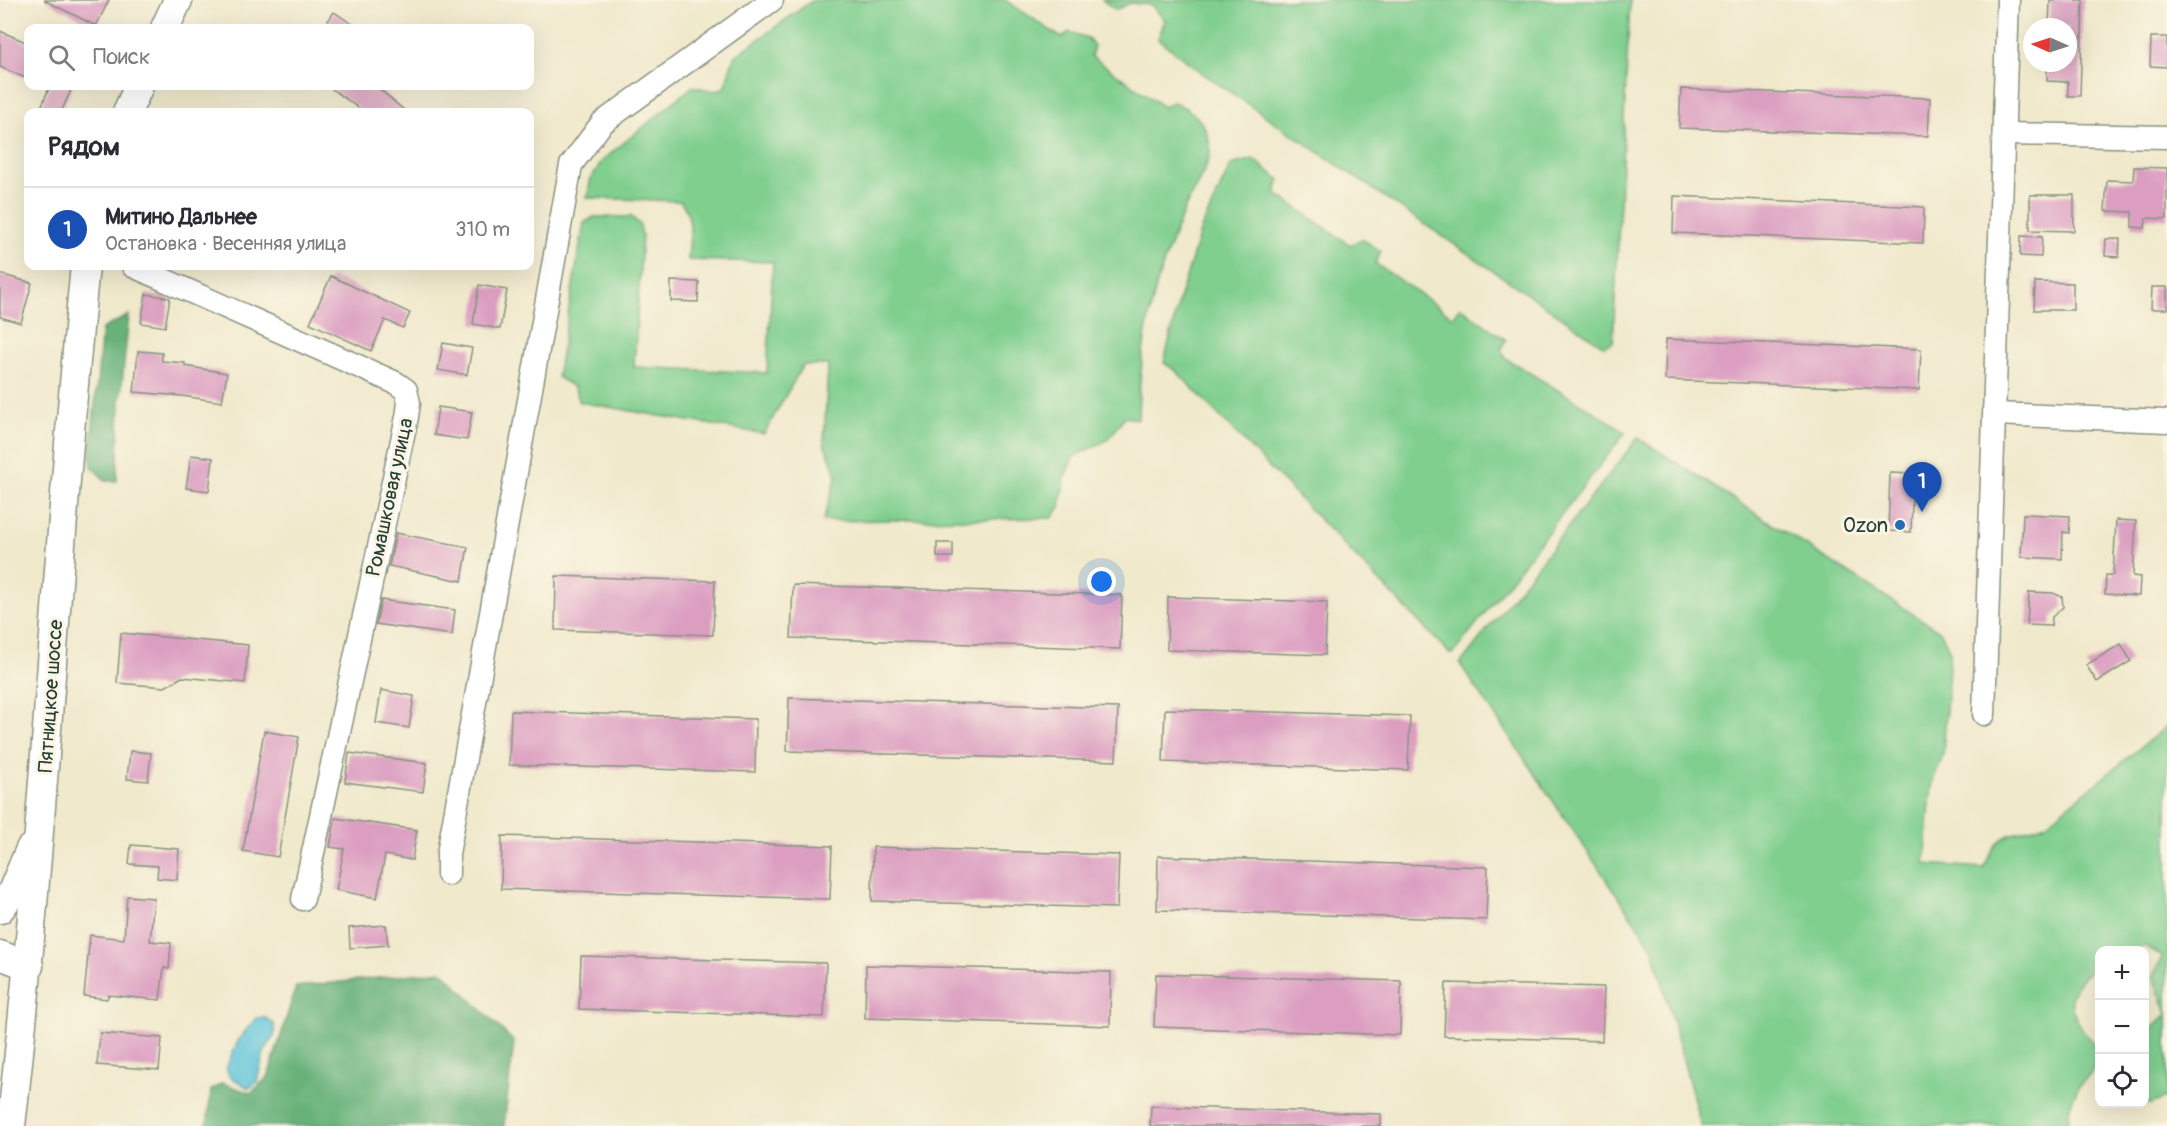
<!DOCTYPE html>
<html lang="ru">
<meta charset="utf-8">
<style>
:root{--surface:#fff;--page:#f7f7f7;--text:#2b2b33;--muted:#7c7c81;--line:#e1e1e2;--accent:#b45309}
body{margin:0;font-family:Pangolin,sans-serif;background:var(--page);color:var(--text)}
.controls{position:absolute;right:18px;bottom:18px;display:grid;overflow:hidden;border-radius:12px;box-shadow:0 6px 24px #0002}
.controls button{width:54px;height:54px;display:grid;place-items:center;padding:0;border:0;border-bottom:2px solid var(--line);background:var(--surface);color:var(--text);font:30px sans-serif}
.compass{position:absolute;left:2023px;top:18px;width:54px;height:54px;border-radius:50%;background:var(--surface);box-shadow:0 6px 24px #0002;rotate:273deg}
.you{position:absolute;left:1102px;top:582px;width:21px;height:21px;margin:-15px;border:4px solid #fff;border-radius:50%;background:#1a73e8;box-shadow:0 0 0 9px #1a73e833}
.badge{display:grid;place-items:center;width:39px;height:39px;border-radius:50%;background:var(--accent);color:#fff;font-size:20px;font-weight:700}
.pin{position:absolute;translate:-50% -50px;filter:drop-shadow(0 2px 3px #0008)}
.pin::after{content:'';position:absolute;top:32px;width:21px;height:18px;background:inherit;clip-path:polygon(0 0,100% 0,50% 100%)}
.list{margin:0;padding:0;list-style:none}
h2{display:flex;justify-content:space-between;align-items:center;height:78px;margin:0;padding:0 24px;font-size:26px}
h2 small{font-size:20px;font-weight:400;color:var(--muted)}
.list li{display:grid;grid-template-columns:39px 1fr auto;gap:18px;align-items:center;box-sizing:border-box;height:84px;padding:0 24px;border-top:2px solid var(--line)}
.list b{display:block;font-size:22px;white-space:nowrap}
.list p{margin:0;font-size:20px;white-space:nowrap;color:var(--muted)}
.list em{font-size:20px;font-style:normal;color:var(--muted)}
.icon{flex:none;width:33px;height:33px;fill:none;stroke:currentColor;stroke-width:2;stroke-linecap:round;stroke-linejoin:round}
.map{position:relative;flex:none;width:2167px;height:1126px;overflow:hidden}
.search{position:absolute;background:var(--surface);box-shadow:0 6px 24px #0002;left:24px;top:24px;width:510px;height:66px;display:flex;align-items:center;gap:15px;box-sizing:border-box;padding:0 21px;border-radius:12px;color:var(--muted);font-size:22px}
.panel{position:absolute;background:var(--surface);box-shadow:0 6px 24px #0002;left:24px;top:108px;width:510px;height:162px;border-radius:12px}
.map>svg:first-child{display:block}
.green{fill:#80cf8f;stroke:#508662;stroke-width:1.5}
.forest{fill:#68b27a;stroke:#447857;stroke-width:1.5}
.water{fill:#5dc4da;stroke:#3e8087;stroke-width:1.5}
.building{fill:#db9ec1}
.lines{fill:none;stroke-linecap:round;stroke-linejoin:round}
.minor-casing{stroke:#889380;stroke-width:25}
.major-casing{stroke:#889380;stroke-width:31}
.minor{stroke:#fff;stroke-width:22}
.major{stroke:#fff;stroke-width:28}
.poi-dot{fill:#1f6fb2;stroke:#fcf5e5;stroke-width:2}
.labels{text-anchor:middle;stroke-width:6;stroke-linejoin:round;paint-order:stroke}
.street-label{font-size:20px;fill:#1f3d34;stroke:#fcf5e5}
.poi-label{font-size:20px;fill:#1f3d34;stroke:#fcf5e5;text-anchor:end}
</style>
<div class="map">
<svg width="2167" height="1126" viewBox="0 0 2167 1126">
<rect width="100%" height="100%" fill="#fcf5e5"/>
<filter id="ink" filterUnits="userSpaceOnUse"><feTurbulence type="fractalNoise" baseFrequency=".0167" numOctaves="2"/><feDisplacementMap in="SourceGraphic" scale="12" xChannelSelector="R" yChannelSelector="G"/><feConvolveMatrix kernelMatrix="1 2 1 2 8 2 1 2 1" color-interpolation-filters="sRGB"/></filter>
<filter id="wash" filterUnits="userSpaceOnUse"><feTurbulence type="fractalNoise" baseFrequency=".008" numOctaves="4" result="noise"/><feDisplacementMap in="SourceGraphic" scale="24" xChannelSelector="R" yChannelSelector="G"/><feGaussianBlur stdDeviation="1.35" result="paint"/><feColorMatrix in="noise" values="0 0 0 0 0 0 0 0 0 0 0 0 0 0 0 0 0 1.4 0 .05"/><feComposite in="paint" operator="in"/></filter>
<g filter="url(#wash)">
<rect width="100%" height="100%" fill="#f0e9cc"/>
<g class="green">
<path d="M813,0h192l57,38 7,-6 19,6 6,8 -3,10 73,51 9,-5c19,7 34,21 37,43 2,20 -18,45 -25,63 -11,27 -23,55 -30,83 -11,42 -16,84 -17,128l-14,-2 -15,22 -36,18 -8,19 -5,31 -8,11 -229,3 14,-46 -13,-32 4,-78h-25l-39,69 -184,-32 -6,-15 -17,-10 27,-154 10,-6h38l8,8 2,11 -8,131 133,6 6,-111 -85,-2c1,-20 7,-43 -8,-59l-93,-3 4,-20 12,-18 90,-74 21,5 10,-3 10,-31z"/>
<path d="M1102,0h528l-17,342 -9,4 -399,-271 -47,-36 7,-19 -14,-15 -21,-2 -14,7z"/>
<path d="M1253,159l27,21 -5,13 75,52 12,-6 19,12 -6,12 78,54 7,-10 46,33 -5,9 4,9 111,67 9,8 -172,221 -4,-1 -274,-283 -11,-7 15,-63 22,-71 30,-64z"/>
<path d="M1638,438l303,194 9,20 -7,104 -10,24 -3,21 -5,63 59,4c16,-41 26,-30 62,-44l121,-98v371l-15,7 -7,-1v-68l22,-21 -14,-38 9,-19 -17,-11 -15,4h-30l-1,16c-44,25 -28,52 -1,83l-5,23 -15,15 -8,19 -3,20h-366l-48,-178 -193,-284z"/>
</g>
<g class="forest">
<path d="M129,315l-9,89 -3,77h-11l-14,-14 -2,-10 12,-128z"/>
<path d="M442,971l72,71 -10,84h-297l4,-36 11,-7 29,10 17,-16 28,-90z"/>
</g>
<path class="water" d="M256,1018h10l8,6 1,10 -11,18 -7,30 -8,6 -19,-11 -4,-9 13,-29z"/>
<g id="blocks">
<g class="building">
<path d="M44,0h65l-13,26z"/>
<path d="M2050,0h33l-3,96h-12v-14l-21,-1v-18h21v-36h-19z"/>
<path d="M334,12l24,16h-35z"/>
<path d="M0,31l28,12v36l-28,-12z"/>
<path d="M2151,37h16v30l-17,-1z"/>
<path d="M50,86h23l-12,26h-22z"/>
<path d="M328,86h48l30,26h-42z"/>
<path d="M1681,89l249,9 -2,38 -249,-8z"/>
<path d="M2134,167l33,1v51l-21,-1 -1,10 -13,-1v-15l-27,-1 2,-31 26,1z"/>
<path d="M2030,195h44v36l-44,-1z"/>
<path d="M1674,196l250,11 -1,36 -250,-10z"/>
<path d="M2021,236l21,1 -1,20 -21,-1z"/>
<path d="M2106,239h14l-1,18 -14,-1z"/>
<path d="M0,274l32,9 -11,40 -21,-6z"/>
<path d="M331,276l79,37 -7,15 -18,-8 -14,31 -61,-28z"/>
<path d="M671,281l28,1 -1,20 -27,-1z"/>
<path d="M2035,282l38,1v27h-39z"/>
<path d="M479,285l28,5 -7,39 -27,-5z"/>
<path d="M2152,287h15v22h-16z"/>
<path d="M146,294l24,4 -5,29 -24,-4z"/>
<path d="M1666,339l255,10 -2,41 -254,-10z"/>
<path d="M443,343l29,5 -5,27 -29,-5z"/>
<path d="M138,351l24,2v8l23,2v3l42,7 -5,29 -40,-6 -48,-4z"/>
<path d="M438,407l34,5 -5,28 -33,-5z"/>
<path d="M191,455l22,3 -4,33 -23,-3z"/>
<path d="M1890,473l23,1 -2,58 -23,-1z"/>
<path d="M2023,514l47,2 -1,17 -6,-1 -1,27 -41,-2z"/>
<path d="M2116,520l20,1 -3,55 7,1 -1,19 -34,-2 1,-19h7z"/>
<path d="M396,533l72,14 -6,34 -73,-15z"/>
<rect x="937" y="543" width="16" height="14"/>
<path d="M556,576l159,5 -2,54 -158,-5z"/>
<path d="M793,585l329,10 -2,54 -329,-11z"/>
<path d="M2029,592l24,1 9,4 1,10 -11,10 -1,9 -24,-1z"/>
<path d="M1168,597l159,5 -2,53 -158,-5z"/>
<path d="M381,600l74,10 -3,25 -76,-11z"/>
<path d="M121,633l127,12 -3,38 -63,-6 -17,10 -48,-4z"/>
<path d="M2121,644l10,17 -34,21 -11,-17z"/>
<path d="M381,690l33,6 -5,32 -33,-5z"/>
<path d="M789,698l329,10 -2,53 -329,-10z"/>
<path d="M1165,709l245,7 -2,54 -245,-8z"/>
<path d="M511,711l245,8 -1,53 -246,-7z"/>
<path d="M264,731l35,6 -21,120 -35,-6z"/>
<path d="M130,751l21,2 -3,28 -21,-2z"/>
<path d="M349,753l78,10 -4,29 -78,-10z"/>
<path d="M335,818l82,12 -5,30 -27,-5 -8,43 -41,-8 8,-41 -14,-2z"/>
<path d="M502,836l330,10 -2,53 -329,-10z"/>
<path d="M131,845l48,4 -2,31 -20,-2 1,-12 -29,-2z"/>
<path d="M873,847l246,8 -2,53 -245,-7z"/>
<path d="M1158,856l330,11 -2,53 -329,-10z"/>
<path d="M127,896l27,2 -4,43 21,2 -2,26 -5,-1 -4,32 -52,-5 -1,4 -23,-3 6,-61 34,4z"/>
<path d="M386,925l2,20 -38,3 -1,-20z"/>
<path d="M581,956l245,7 -2,54 -245,-8z"/>
<path d="M866,965l245,7 -1,54 -245,-8z"/>
<path d="M1156,974l245,7 -1,54 -246,-8z"/>
<path d="M1446,983l158,4 -2,54 -158,-5z"/>
<path d="M100,1033l62,5 -3,32 -62,-5z"/>
<path d="M1151,1106l230,8v12h-231z"/>
</g>
</g>
</g>
<g filter="url(#ink)">
<use href="#blocks" fill-opacity="0" stroke="#889380" stroke-width="1.5"/>
<g class="lines">
<defs>
<g id="minor">
<path d="M2005,134l162,3"/>
<path d="M133,266l263,117 10,7 3,13 -2,14 -104,482"/>
<path d="M1995,414l172,7"/>
<path d="M1984,714l24,-714"/>
<path d="M448,874v-20l123,-689 31,-42 170,-123"/>
</g>
<g id="major">
<path d="M165,28l13,-28"/>
<path d="M127,112l12,-26"/>
<path d="M0,909l11,-15 19,-45"/>
<path d="M0,955l29,11"/>
<path d="M11,1126c33,-286 45,-574 74,-860"/>
</g>
</defs>
<use href="#minor" class="minor-casing"/>
<use href="#major" class="major-casing"/>
<use href="#minor" class="minor"/>
<use href="#major" class="major"/>
</g>
</g>
<circle class="poi-dot" cx="1900" cy="525" r="6"/>
<g class="labels">
<g class="street-label">
<text transform="translate(389 497) rotate(-78)" y="7">Ромашковая улица</text>
<text transform="translate(50 696) rotate(-86)" y="7">Пятницкое шоссе</text>
</g>
<g class="poi-label">
<text x="1888" y="532">Ozon</text>
</g>
</g>
</svg>
<div class="controls">
<button>+</button>
<button>−</button>
<button><svg class="icon" aria-label="locate" viewBox="0 0 24 24"><circle cx="12" cy="12" r="6"/><path d="M12 2v4M12 18v4M2 12h4M18 12h4"/></svg></button>
</div>
<svg class="compass" viewBox="-18 -18 36 36"><path d="M0-13l5 13h-10z" fill="#e53935"/><path d="M0 13l5-13h-10z" fill="#7c7c81"/></svg>
<div class="you"></div>
<div class="pin badge" style="left:1922px;top:512px;background:#1a4fb4">1</div>
<div class="search"><svg class="icon" aria-label="search" viewBox="0 0 24 24"><circle cx="10" cy="10" r="6"/><path d="M15 15l6 6"/></svg>Поиск</div>
<section class="panel">
<h2>Рядом<small></small></h2>
<ul class="list">
<li><span class="badge" style="background:#1a4fb4">1</span><div><b>Митино Дальнее</b><p>Остановка · Весенняя улица</p></div><em>310 m</em></li>
</ul>
</section>
</div>
